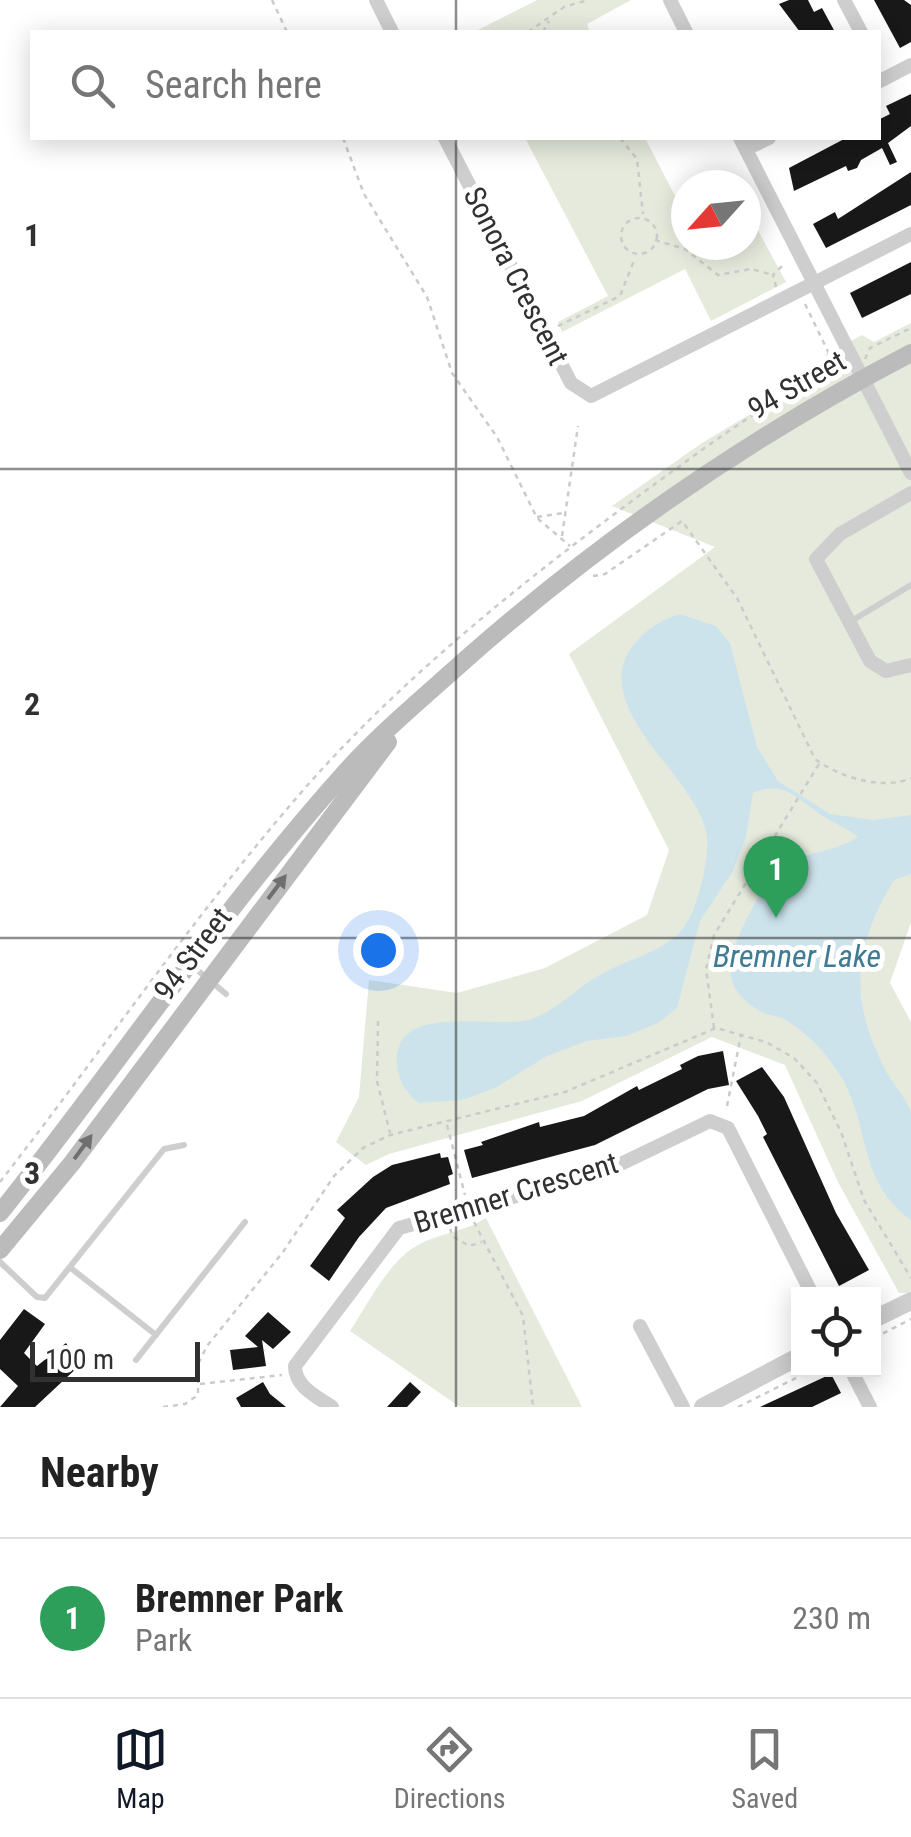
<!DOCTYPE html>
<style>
:root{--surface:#fff;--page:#f6f6f6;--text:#222;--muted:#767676;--line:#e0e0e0;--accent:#111827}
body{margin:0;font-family:"Roboto Condensed",sans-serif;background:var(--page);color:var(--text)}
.controls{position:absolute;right:30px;bottom:30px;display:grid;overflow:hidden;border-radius:0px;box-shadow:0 5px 25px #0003}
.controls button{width:90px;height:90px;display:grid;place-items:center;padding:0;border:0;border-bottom:2px solid var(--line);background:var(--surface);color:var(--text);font:50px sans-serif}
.compass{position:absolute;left:671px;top:170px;width:90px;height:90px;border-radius:50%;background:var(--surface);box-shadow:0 5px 25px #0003;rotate:243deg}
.scale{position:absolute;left:30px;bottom:25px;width:170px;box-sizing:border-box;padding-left:10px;border:5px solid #313131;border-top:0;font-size:28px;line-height:35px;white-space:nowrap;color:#313131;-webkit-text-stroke:8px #fff;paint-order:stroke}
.you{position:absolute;left:378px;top:950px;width:35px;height:35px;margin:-25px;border:8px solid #fff;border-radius:50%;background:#1a73e8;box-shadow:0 0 0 15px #1a73e833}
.badge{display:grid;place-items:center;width:65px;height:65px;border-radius:50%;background:var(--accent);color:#fff;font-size:32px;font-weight:700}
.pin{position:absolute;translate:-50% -82px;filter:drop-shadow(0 2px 5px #0008)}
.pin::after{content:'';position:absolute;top:52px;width:35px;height:30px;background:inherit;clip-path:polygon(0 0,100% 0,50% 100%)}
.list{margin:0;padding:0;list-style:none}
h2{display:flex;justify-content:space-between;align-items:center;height:130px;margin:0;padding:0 40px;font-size:42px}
h2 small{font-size:32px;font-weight:400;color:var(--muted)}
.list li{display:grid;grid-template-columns:65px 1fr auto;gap:30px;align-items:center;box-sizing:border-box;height:160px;padding:0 40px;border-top:2px solid var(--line)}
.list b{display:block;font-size:38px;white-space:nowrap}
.list p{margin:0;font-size:32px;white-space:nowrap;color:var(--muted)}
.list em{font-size:32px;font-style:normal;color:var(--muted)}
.icon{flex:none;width:55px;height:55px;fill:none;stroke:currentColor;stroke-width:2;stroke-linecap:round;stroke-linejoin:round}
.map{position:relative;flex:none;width:911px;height:1407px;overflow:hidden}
.search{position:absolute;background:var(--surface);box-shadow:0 5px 25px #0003;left:30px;right:30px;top:30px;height:110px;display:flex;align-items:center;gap:25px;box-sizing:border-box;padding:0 35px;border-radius:0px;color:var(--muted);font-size:38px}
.sheet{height:290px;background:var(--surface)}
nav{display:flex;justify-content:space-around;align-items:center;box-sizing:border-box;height:140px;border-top:2px solid var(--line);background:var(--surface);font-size:28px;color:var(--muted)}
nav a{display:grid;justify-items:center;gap:5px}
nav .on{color:var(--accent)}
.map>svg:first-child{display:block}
.green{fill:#e5eadd}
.water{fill:#cde3ec}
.building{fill:#181818}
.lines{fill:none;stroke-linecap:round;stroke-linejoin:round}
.path{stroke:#cbcbcb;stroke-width:2.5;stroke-dasharray:5 5;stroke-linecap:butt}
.service{stroke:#cecece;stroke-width:6}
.minor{stroke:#cecece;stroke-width:14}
.tertiary{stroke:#cecece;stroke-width:18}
.secondary{stroke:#bbb;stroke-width:18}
.oneway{fill:#6f6f6f}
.grid{fill:none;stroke:#313131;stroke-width:2.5;stroke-opacity:0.55}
.labels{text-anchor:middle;stroke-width:10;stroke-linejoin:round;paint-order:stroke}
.street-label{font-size:30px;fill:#313131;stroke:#fff}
.water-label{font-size:32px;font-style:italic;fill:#407a93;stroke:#fff}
.grid-label{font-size:32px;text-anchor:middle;font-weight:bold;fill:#313131;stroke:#fff;stroke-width:10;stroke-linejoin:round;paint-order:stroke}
</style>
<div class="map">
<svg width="911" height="1407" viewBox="0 0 911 1407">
<rect width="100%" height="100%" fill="#fff"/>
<g class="green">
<path d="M537,0h94l-44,24 3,8h-116z"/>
<path d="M525,138h120l41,79v28l17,4 43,-4v-17l8,-5 32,59 -75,39 -26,-52 -123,63 -4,-10 50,-26z"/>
<path d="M911,323v599l-21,61 21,39v271h-12l-61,-111 -53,-117 -73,-28 -130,64 -193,53 -23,11 -30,-23 23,-45 10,-117 88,13 88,-25 102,-53 22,-65 -100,-196 146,-107 -103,-41 90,-63 118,-71 6,-18 36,-19 12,7z"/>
<path d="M486,1218l96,189h-122l-110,-76c20,-30 41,-76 76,-90 21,-9 40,-10 60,-23z"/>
</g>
<path class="water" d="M680,614l36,12 14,17 27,104 21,34 52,33 43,6 38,-5v59l-17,6c-40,67 -46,116 -10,187 6,14 24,32 27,46 0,32 0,74 0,107 -53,-39 -40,-88 -68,-140 -15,-25 -32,-44 -57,-60 -9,-5 -20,-4 -28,-10 -34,-21 -32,-44 -18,-77 10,-22 23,-48 41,-64 23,-19 53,-16 77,-32 -10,-9 -24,-13 -35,-21 -25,-16 -38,-37 -70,-23l-7,44 -13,34 -33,50 -23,87 -19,15 -32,13 -39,5 -40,15 -52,32 -33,12 -43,3c-13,-10 -21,-22 -22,-39 -5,-65 102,-33 135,-45 23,-8 43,-29 64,-42 23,-14 53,-21 75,-37 15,-11 22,-27 27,-44 5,-17 11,-43 9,-60 -8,-58 -118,-125 -76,-188 13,-17 28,-28 49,-34z"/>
<g class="building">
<path d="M789,0h19l6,12 8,-4 13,24h-35l-21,-28z"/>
<path d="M874,0h30l7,5v37l-11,6z"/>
<path d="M911,94v32l-23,17 9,19 -7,3 -8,-17 -21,12 -4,8 -9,3 -2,-5 -52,25 -5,-23 57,-30h32v-18l12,-6 -4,-8z"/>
<path d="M911,172v33l-85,43 -13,-24 22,-12 3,7z"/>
<path d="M911,262v32l-49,24 -12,-25z"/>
<path d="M723,1051l6,34 -21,4 -113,56 -123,33 -8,-28 19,-5 -2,-3 58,-20 1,5 44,-11 53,-30 2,4 43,-21 -2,-4 18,-9z"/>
<path d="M762,1067l22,30 52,116 33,57 -30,16 -76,-149 4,-3 -9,-18 -22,-35z"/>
<path d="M440,1153l1,5 7,-1 5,17 -5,2 2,8 -64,24 -27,29 -30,44 -19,-15 35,-48 -8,-8 36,-33 19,-12z"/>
<path d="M24,1309l21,15 -21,29 13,13 29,-23 14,22 -45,42h-35l18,-21 -18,-17v-29z"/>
<path d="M268,1312l23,20 -18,17 -11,-9 4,26 -33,4 -3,-20 28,-3 -13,-11z"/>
<path d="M831,1374l10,19 -29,14h-52z"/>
<path d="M263,1382l7,12 16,13h-45l-5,-9z"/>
<path d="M410,1382l11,10 -14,15h-20z"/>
</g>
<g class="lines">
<g class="path">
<path d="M272,0l15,32"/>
<path d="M528,32l36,-25 24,-7"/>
<path d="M543,32l6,-11"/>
<path d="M343,138l21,56 63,103 25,76 45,64 40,81 33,28"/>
<path d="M620,138l17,21 6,55"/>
<circle cx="639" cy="236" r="18"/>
<path d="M655,240l30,9 33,26 33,-6 22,6"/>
<path d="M776,287l-3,-12 11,-11"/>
<path d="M805,304l32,66"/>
<path d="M558,326l62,-30 15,-38"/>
<path d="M865,359l5,-11 41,-20"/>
<path d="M537,517l27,-4"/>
<path d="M562,536l16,-110"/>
<path d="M593,576l12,-2 77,-53 55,77 78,161c24,18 68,32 96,19"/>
<path d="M378,1021l-1,60 13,52"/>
<path d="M714,1028l-8,-59 8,-34 105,-171"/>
<path d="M727,1106l14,-71"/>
<path d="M447,1125l18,70"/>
<path d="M0,1182c102,-131 196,-269 305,-394 106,-120 236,-221 365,-315 39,-28 131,-97 175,-103"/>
<path d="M474,1222l49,94 10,91"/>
<path d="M450,1228l2,8 17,10 13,-4"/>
<path d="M874,1338l37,-19"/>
<path d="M200,1384l82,-9"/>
<path d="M163,1407l22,-3 13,-9v-31l9,-18 76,-94 51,-76 29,-28 27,-13 175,-43 151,-64 50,14 28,16 23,25 24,49 23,68 47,78"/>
<path d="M738,1407l74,-37"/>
</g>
<g class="service">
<path d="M848,623l63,-38"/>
<path d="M190,964l36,30"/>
<path d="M0,1262l37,35 8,1 119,-149 20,-4"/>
<path d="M72,1269l84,66"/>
<path d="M136,1360l109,-138"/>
</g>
<g class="minor">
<path d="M376,0l16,32"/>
<path d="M670,0l16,32"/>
<path d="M844,0l17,32"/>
<path d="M878,82l33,-17"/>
<path d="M445,138l126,245 20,13 320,-162"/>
<path d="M740,138l171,335"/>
<path d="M746,149l23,-11"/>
<path d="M911,493l-71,41 -24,25 54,102 16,10 25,-6"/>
<path d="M640,1326l43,81"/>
<path d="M851,1370l19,37"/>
<path d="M332,1407c-16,-11 -37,-20 -37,-41l104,-138 205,-56 106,-51 18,7 84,166"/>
</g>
<g class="tertiary">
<path d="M874,1319l37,-18"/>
<path d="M703,1407l95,-50"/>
</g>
<g class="secondary">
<path d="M0,1213c117,-147 223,-305 349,-445 36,-39 76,-72 116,-108 136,-120 285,-223 446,-307"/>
<path d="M0,1250l72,-87 316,-421"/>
</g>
</g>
<defs><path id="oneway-solid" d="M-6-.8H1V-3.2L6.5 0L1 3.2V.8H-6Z" transform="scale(2.5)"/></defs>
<g class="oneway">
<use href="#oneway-solid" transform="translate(277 887) rotate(-53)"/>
<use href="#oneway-solid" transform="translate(83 1147) rotate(-54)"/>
</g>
<path class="grid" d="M456,0v32M456,138v1269M0,469h911M0,938h911"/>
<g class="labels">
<g class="street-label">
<text transform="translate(516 276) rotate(63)" y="10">Sonora Crescent</text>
<text transform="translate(797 385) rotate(-30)" y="10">94 Street</text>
<text transform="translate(193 954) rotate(-53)" y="10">94 Street</text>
<text transform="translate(516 1193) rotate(-17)" y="10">Bremner Crescent</text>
</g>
<g class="water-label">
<text x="797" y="967">Bremner Lake</text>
</g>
</g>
<g class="grid-label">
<text x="32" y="246">1</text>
<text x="32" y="715">2</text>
<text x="32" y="1184">3</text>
</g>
</svg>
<div class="controls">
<button><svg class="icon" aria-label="locate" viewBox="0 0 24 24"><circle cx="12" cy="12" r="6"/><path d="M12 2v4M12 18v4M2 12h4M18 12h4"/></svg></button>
</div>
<svg class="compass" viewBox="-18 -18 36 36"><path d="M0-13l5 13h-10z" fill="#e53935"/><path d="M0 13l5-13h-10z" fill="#767676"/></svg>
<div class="scale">100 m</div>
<div class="you"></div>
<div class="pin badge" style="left:776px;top:918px;background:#2e9e5b">1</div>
<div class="search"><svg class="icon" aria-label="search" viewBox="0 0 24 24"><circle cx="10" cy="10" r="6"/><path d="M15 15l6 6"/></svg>Search here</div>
</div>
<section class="sheet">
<h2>Nearby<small></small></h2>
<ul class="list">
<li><span class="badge" style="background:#2e9e5b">1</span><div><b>Bremner Park</b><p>Park</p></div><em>230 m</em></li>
</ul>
</section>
<nav>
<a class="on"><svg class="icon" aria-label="map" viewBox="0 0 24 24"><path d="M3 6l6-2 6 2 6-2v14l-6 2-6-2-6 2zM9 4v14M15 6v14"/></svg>Map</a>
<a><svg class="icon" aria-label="directions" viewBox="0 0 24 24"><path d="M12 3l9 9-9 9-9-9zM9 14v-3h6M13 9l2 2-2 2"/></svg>Directions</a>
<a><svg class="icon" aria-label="saved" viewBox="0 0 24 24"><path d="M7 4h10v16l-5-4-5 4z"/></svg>Saved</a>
</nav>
